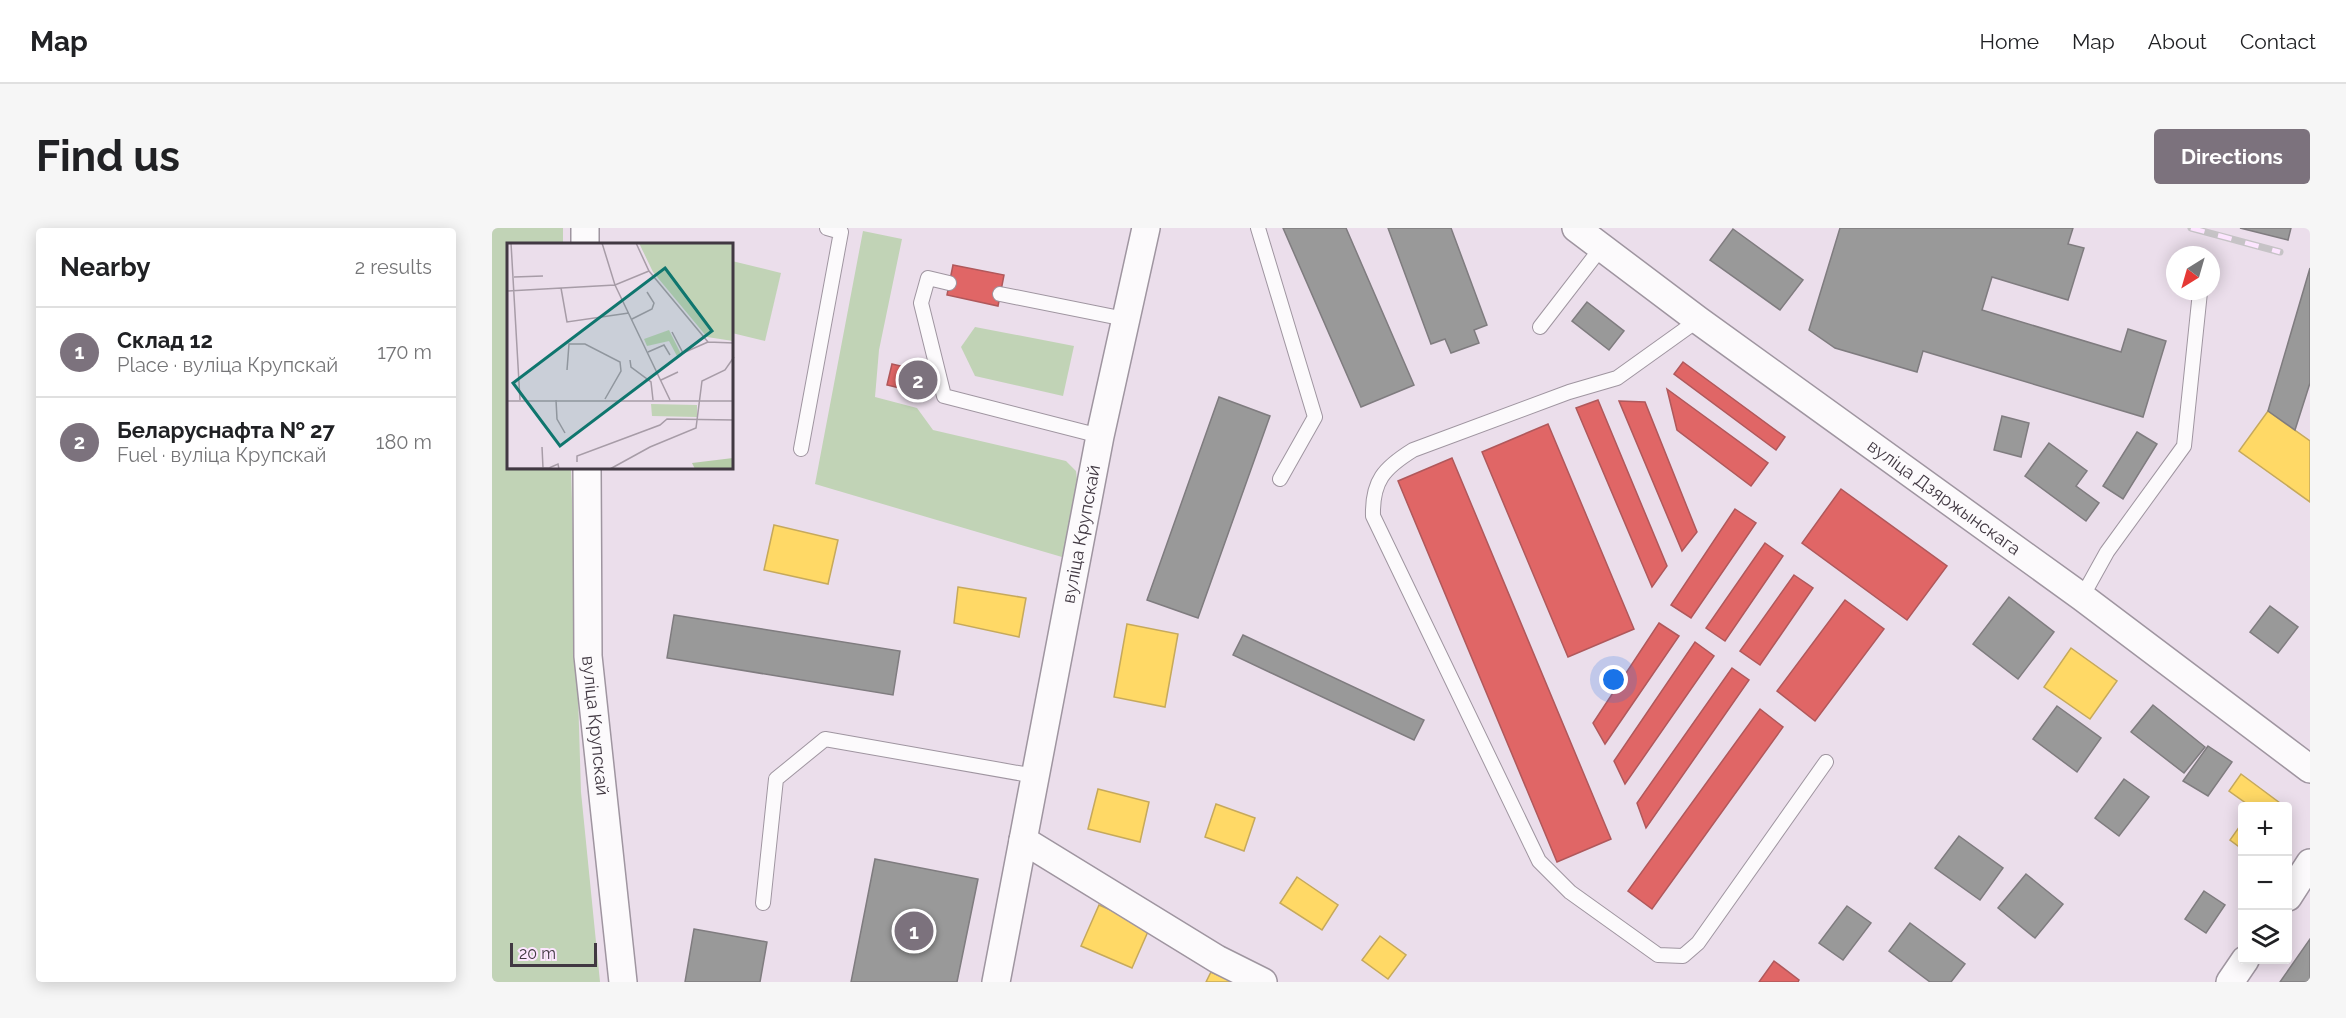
<!DOCTYPE html>
<meta charset="utf-8">
<style>
:root{--surface:#fff;--page:#f6f6f6;--text:#202124;--muted:#757577;--line:#e0e0e0;--accent:#7c727d}
body{margin:0;font-family:Raleway,sans-serif;background:var(--page);color:var(--text)}
.controls{position:absolute;right:18px;bottom:18px;display:grid;overflow:hidden;border-radius:6px;box-shadow:0 3px 15px #0003}
.controls button{width:54px;height:54px;display:grid;place-items:center;padding:0;border:0;border-bottom:2px solid var(--line);background:var(--surface);color:var(--text);font:30px sans-serif}
.compass{position:absolute;left:1674px;top:18px;width:54px;height:54px;border-radius:50%;background:var(--surface);box-shadow:0 3px 15px #0003;rotate:217deg}
.scale{position:absolute;left:18px;bottom:15px;width:87px;box-sizing:border-box;padding-left:6px;border:3px solid #413842;border-top:0;font-size:16px;line-height:21px;white-space:nowrap;color:#413842;-webkit-text-stroke:4px #fde5ff;paint-order:stroke}
.you{position:absolute;left:1122px;top:452px;width:21px;height:21px;margin:-15px;border:4px solid #fff;border-radius:50%;background:#1a73e8;box-shadow:0 0 0 9px #1a73e833}
.badge{display:grid;place-items:center;width:39px;height:39px;border-radius:50%;background:var(--accent);color:#fff;font-size:20px;font-weight:700}
.pin{position:absolute;translate:-50% -50%;border:3px solid #fff;box-shadow:0 2px 6px #0006}
.list{margin:0;padding:0;list-style:none}
h2{display:flex;justify-content:space-between;align-items:center;height:78px;margin:0;padding:0 24px;font-size:26px}
h2 small{font-size:20px;font-weight:400;color:var(--muted)}
.list li{display:grid;grid-template-columns:39px 1fr auto;gap:18px;align-items:center;box-sizing:border-box;height:90px;padding:0 24px;border-top:2px solid var(--line)}
.list b{display:block;font-size:22px;white-space:nowrap}
.list p{margin:0;font-size:20px;white-space:nowrap;color:var(--muted)}
.list em{font-size:20px;font-style:normal;color:var(--muted)}
.icon{flex:none;width:33px;height:33px;fill:none;stroke:currentColor;stroke-width:2;stroke-linecap:round;stroke-linejoin:round}
.map{position:relative;flex:none;width:1818px;height:754px;overflow:hidden;border-radius:6px}
header{display:flex;align-items:center;gap:36px;box-sizing:border-box;height:84px;padding:0 30px;background:var(--surface);border-bottom:2px solid var(--line)}
header strong{font-size:28px}
nav{display:flex;gap:33px;margin-inline-start:auto;font-size:21px}
.intro{display:flex;align-items:center;justify-content:space-between;box-sizing:border-box;height:144px;padding:0 36px}
h1{margin:0;font-size:42px}
.button{padding:15px 27px;border-radius:6px;background:var(--accent);color:#fff;font-size:21px;font-weight:700}
main{display:flex;gap:36px;padding:0 36px}
aside{flex:1;background:var(--surface);border-radius:6px;box-shadow:0 3px 15px #0003}
.map>svg:first-child{display:block}
.green{fill:#c1d3b6}
.homes{fill:#ffd966;stroke:#c6a95b;stroke-width:1.5}
.shops{fill:#e06666;stroke:#b0585b;stroke-width:1.5}
.industry{fill:#999;stroke:#7f7c7f;stroke-width:1.5}
.lines{fill:none;stroke-linecap:round;stroke-linejoin:round}
.lane-casing{stroke:#9f95a0;stroke-width:16}
.street-casing{stroke:#9f95a0;stroke-width:30}
.lane{stroke:#fcfafc;stroke-width:14}
.street{stroke:#fcfafc;stroke-width:27}
.rail-casing{stroke:#c6c3c6;stroke-width:7}
.rail{stroke:#fde5ff;stroke-width:4.5;stroke-dasharray:14;stroke-linecap:butt}
.labels{text-anchor:middle;stroke-width:6;stroke-linejoin:round;paint-order:stroke}
.street-label{font-size:18px;fill:#413842;stroke:#fde5ff}
.inset-road{fill:none;stroke:#a79ca7;stroke-width:1.5}
.view{fill:#0f766e;fill-opacity:0.15;stroke:#0f766e;stroke-width:3}
.inset-edge{fill:none;stroke:#413842;stroke-width:3}
</style>
<header>
<strong>Map</strong>
<nav><a>Home</a><a>Map</a><a>About</a><a>Contact</a></nav>
</header>
<div class="intro"><h1>Find us</h1><a class="button">Directions</a></div>
<main>
<aside>
<h2>Nearby<small>2 results</small></h2>
<ul class="list">
<li><span class="badge">1</span><div><b>Склад 12</b><p>Place · вуліца Крупскай</p></div><em>170 m</em></li>
<li><span class="badge">2</span><div><b>Беларуснафта № 27</b><p>Fuel · вуліца Крупскай</p></div><em>180 m</em></li>
</ul>
</aside>
<div class="map">
<svg width="1818" height="754" viewBox="0 0 1818 754">
<rect width="100%" height="100%" fill="#ebdeeb"/>
<g class="green">
<path d="M0,0h71v16h-55v224h63l10,324 19,190h-108z"/>
<path d="M371,3l39,8 -23,111 -4,47 42,11 16,22 133,31 10,10 2,17 -16,69 -247,-73z"/>
<path d="M240,33l49,12 -16,68 -33,-8z"/>
<path d="M483,99l99,19 -11,50 -88,-20 -14,-29z"/>
</g>
<g class="homes">
<path d="M1776,183l42,30v61l-71,-51z"/>
<path d="M282,297l64,15 -10,44 -64,-14z"/>
<path d="M466,359l68,11 -7,39 -65,-14z"/>
<path d="M635,396l51,10 -13,73 -51,-10z"/>
<path d="M1579,420l46,33 -27,38 -46,-32z"/>
<path d="M1749,546l43,32h-34l-21,-15z"/>
<path d="M606,561l51,13 -9,40 -52,-13z"/>
<path d="M724,576l39,14 -11,33 -39,-14z"/>
<path d="M1750,595v26l-12,-9z"/>
<path d="M805,649l41,28 -16,25 -42,-27z"/>
<path d="M607,677l51,22 -18,41 -51,-22z"/>
<path d="M888,708l26,19 -18,24 -26,-19z"/>
<path d="M719,744l23,10h-28z"/>
</g>
<g class="shops">
<path d="M461,37l51,10 -6,31 -51,-11z"/>
<path d="M1191,134l102,75 -9,13 -102,-76z"/>
<path d="M400,136l38,9 -5,21 -38,-9z"/>
<path d="M1175,161l101,74 -17,23 -74,-56z"/>
<path d="M1106,172l69,166 -15,21 -76,-179z"/>
<path d="M1127,173l26,1 52,130 -15,19z"/>
<path d="M1056,196l86,205 -66,28 -86,-205z"/>
<path d="M960,230l159,381 -54,23 -159,-381z"/>
<path d="M1349,261l106,77 -40,54 -105,-77z"/>
<path d="M1243,281l21,14 -65,95 -20,-13z"/>
<path d="M1273,315l18,13 -58,85 -19,-13z"/>
<path d="M1302,347l19,13 -53,77 -20,-14z"/>
<path d="M1353,372l39,29 -69,92 -38,-30z"/>
<path d="M1167,395l20,13 -74,108 -12,-21z"/>
<path d="M1203,414l19,14 -89,128 -11,-23z"/>
<path d="M1240,440l17,12 -103,148 -9,-25z"/>
<path d="M1268,481l23,18 -131,182 -24,-18z"/>
<path d="M1282,733l25,19 -1,2h-39z"/>
</g>
<g class="industry">
<path d="M791,0h63l68,157 -53,22z"/>
<path d="M896,0h63l36,97 -13,5 5,13 -28,10 -6,-14 -14,5z"/>
<path d="M1348,0h233l-5,16 16,4 -16,52 -76,-23 -10,33 139,42 7,-23 38,12 -23,76 -220,-66 -6,21 -82,-24 -26,-18z"/>
<path d="M1748,0h51l-3,12z"/>
<path d="M1241,1l70,51 -23,30 -70,-50z"/>
<path d="M1818,40v115l-15,47 -27,-19z"/>
<path d="M1095,74l37,29 -15,19 -37,-29z"/>
<path d="M727,169l51,19 -72,202 -51,-18z"/>
<path d="M1510,188l27,7 -8,34 -27,-7z"/>
<path d="M1645,204l20,12 -34,55 -20,-13z"/>
<path d="M1557,215l38,28 -11,15 23,17 -13,18 -61,-45z"/>
<path d="M1517,369l45,35 -36,47 -45,-35z"/>
<path d="M1778,378l28,21 -20,26 -28,-21z"/>
<path d="M182,387l226,36 -7,44 -226,-37z"/>
<path d="M751,407l181,85 -10,20 -181,-85z"/>
<path d="M1661,477l52,42 -21,26 -53,-41z"/>
<path d="M1565,478l44,32 -24,34 -44,-33z"/>
<path d="M1716,518l24,16 -24,34 -25,-15z"/>
<path d="M1632,551l25,18 -30,39 -24,-18z"/>
<path d="M1467,608l44,32 -23,32 -45,-32z"/>
<path d="M383,631l103,20 -21,103h-106z"/>
<path d="M1534,646l37,30 -28,34 -37,-30z"/>
<path d="M1712,663l21,14 -19,28 -21,-14z"/>
<path d="M1355,678l24,17 -28,37 -24,-17z"/>
<path d="M1418,695l55,41 -14,18h-21l-41,-31z"/>
<path d="M202,701l73,13 -7,40h-75z"/>
<path d="M1818,711v43h-30z"/>
</g>
<g class="lines">
<defs>
<g id="lane">
<path d="M766,0l57,189 -35,62"/>
<path d="M457,55l-21,-5 -7,25 23,93 156,40"/>
<path d="M508,66l125,25"/>
<path d="M1206,92l-81,58 -48,14 -156,58c-29,18 -41,31 -40,66l166,345 31,31 88,63 25,1 15,-13 128,-181"/>
<path d="M1048,99l61,-79"/>
<path d="M309,221l40,-217 -14,-4"/>
<path d="M1590,369l25,-45 77,-106 16,-154"/>
<path d="M271,675l13,-124 49,-40 210,37"/>
</g>
<g id="street">
<path d="M93,0v16"/>
<path id="s1" d="M1084,0l122,92 384,277 228,172"/>
<path id="s2" d="M95,240l1,188 35,326"/>
<path d="M531,612l194,119 46,23"/>
<path d="M1796,669l22,-34"/>
<path id="s3" d="M504,754l104,-546 46,-208"/>
<path d="M1738,754l15,-22"/>
</g>
</defs>
<use href="#lane" class="lane-casing"/>
<use href="#street" class="street-casing"/>
<use href="#lane" class="lane"/>
<use href="#street" class="street"/>
<defs>
<path id="rail" d="M1699,0l89,24"/>
</defs>
<use href="#rail" class="rail-casing"/>
<use href="#rail" class="rail"/>
</g>
<g class="labels">
<g class="street-label">
<text dy="6" stroke="none"><textPath href="#s1" startOffset="456">вуліца Дзяржынскага</textPath></text>
<text dy="6" stroke="none"><textPath href="#s3" startOffset="456">вуліца Крупскай</textPath></text>
<text dy="6" stroke="none"><textPath href="#s2" startOffset="258">вуліца Крупскай</textPath></text>
</g>
</g>
<g transform="translate(15 15)">
<rect width="226" height="226" fill="#ebdeeb"/>
<path d="M132,0h94v98l-26,-4 -54,-65zM162,87l12,24 -4,2 -8,-15 -22,5 -3,-7zM144,161l46,1v12l-45,-1z" fill="#c1d3b6"/>
<path d="M226,215v11h-38l-3,-6z" fill="#b5cba7"/>
<path class="inset-road" d="M4,0l9,157M95,0l13,42 55,115M129,0l13,28 59,71 26,1M7,34l29,-1M54,45l6,34 62,-9M0,48l108,-6 34,-14M125,76l20,-10 2,-6 -7,-11M165,89l11,21 25,-11M141,109l16,-7 6,10M123,117l1,7 20,15 2,18M60,127l2,-26h16l35,18 1,9 -16,28M154,137l17,-8M49,157l1,19 8,14M0,158h227M35,204l1,21M70,219v-6l83,-31 7,-6 67,1M0,225h42l9,-4 1,5M103,226l40,-22 46,-19 6,-47 23,-11 9,-13"/>
<path class="view" d="M158,25l47,63 -152,115 -47,-63z"/>
<rect width="226" height="226" class="inset-edge"/>
</g>
</svg>
<div class="controls">
<button>+</button>
<button>−</button>
<button><svg class="icon" aria-label="layers" viewBox="0 0 24 24"><path d="M12 4l9 5-9 5-9-5zM3 14l9 5 9-5"/></svg></button>
</div>
<svg class="compass" viewBox="-18 -18 36 36"><path d="M0-13l5 13h-10z" fill="#e53935"/><path d="M0 13l5-13h-10z" fill="#757577"/></svg>
<div class="scale">20 m</div>
<div class="you"></div>
<div class="pin badge" style="left:422px;top:703px">1</div>
<div class="pin badge" style="left:426px;top:152px">2</div>
</div>
</main>
